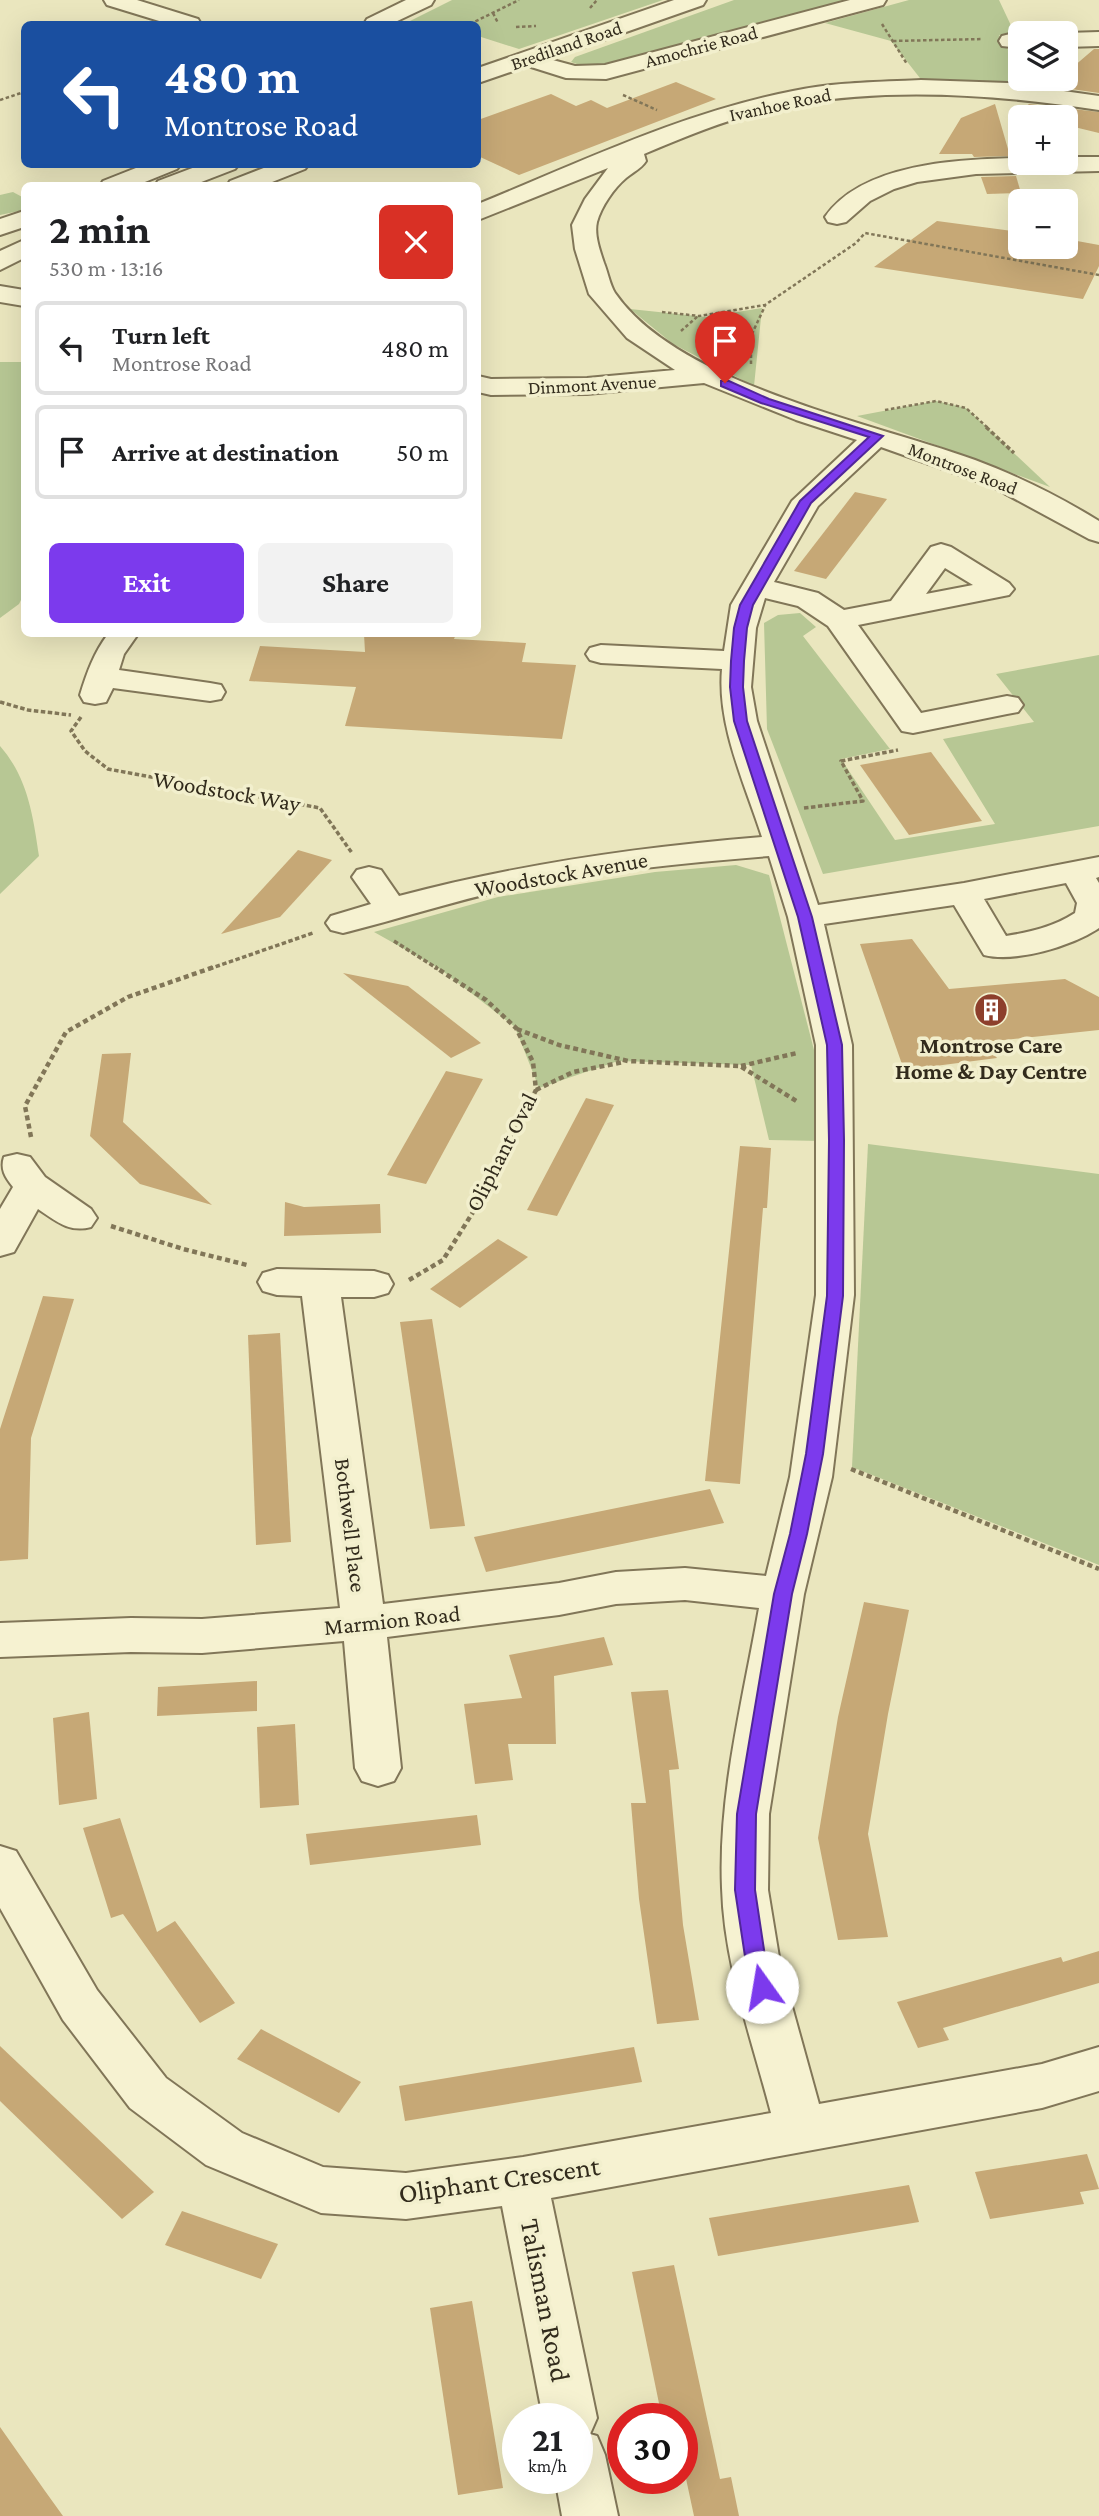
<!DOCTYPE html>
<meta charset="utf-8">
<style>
:root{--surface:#fff;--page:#f2f2f2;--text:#202124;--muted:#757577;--line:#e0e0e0;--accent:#7c3aed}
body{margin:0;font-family:"Crimson Pro",serif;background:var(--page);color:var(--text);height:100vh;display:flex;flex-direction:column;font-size:26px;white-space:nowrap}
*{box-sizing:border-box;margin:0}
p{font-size:23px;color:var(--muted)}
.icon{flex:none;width:38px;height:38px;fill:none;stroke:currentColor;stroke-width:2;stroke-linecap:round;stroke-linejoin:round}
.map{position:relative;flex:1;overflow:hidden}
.details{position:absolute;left:21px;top:182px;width:460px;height:455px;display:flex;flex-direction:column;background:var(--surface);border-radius:10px;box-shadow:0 7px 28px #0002}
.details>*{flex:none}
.top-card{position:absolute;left:21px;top:21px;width:460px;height:147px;border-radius:10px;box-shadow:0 7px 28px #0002;background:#1a4fa0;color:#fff;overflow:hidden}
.buttons{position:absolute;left:1008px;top:21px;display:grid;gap:14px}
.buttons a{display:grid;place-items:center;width:70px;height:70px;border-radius:10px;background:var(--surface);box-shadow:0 7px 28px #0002;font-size:35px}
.speed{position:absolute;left:502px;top:2403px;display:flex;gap:14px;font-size:35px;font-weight:700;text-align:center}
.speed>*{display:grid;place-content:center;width:91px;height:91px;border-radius:50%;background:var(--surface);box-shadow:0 7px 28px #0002;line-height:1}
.speed small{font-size:18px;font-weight:400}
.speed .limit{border:10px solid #d22;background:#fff;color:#111}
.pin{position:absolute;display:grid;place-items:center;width:60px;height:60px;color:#fff;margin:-72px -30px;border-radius:50% 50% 50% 0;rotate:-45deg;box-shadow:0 0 7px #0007}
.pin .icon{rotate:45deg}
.me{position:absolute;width:77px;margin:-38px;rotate:347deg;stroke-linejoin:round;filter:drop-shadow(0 0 5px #0008)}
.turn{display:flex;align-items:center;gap:24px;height:147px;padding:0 28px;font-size:32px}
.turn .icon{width:91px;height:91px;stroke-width:2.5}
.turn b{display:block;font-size:49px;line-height:60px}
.round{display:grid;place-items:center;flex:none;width:74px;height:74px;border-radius:10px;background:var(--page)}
.head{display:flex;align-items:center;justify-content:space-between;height:119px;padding:0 28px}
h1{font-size:42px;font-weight:700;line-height:52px}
.primary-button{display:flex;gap:14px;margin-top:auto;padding:14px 28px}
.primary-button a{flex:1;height:80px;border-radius:10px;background:var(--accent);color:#fff;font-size:28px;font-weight:700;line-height:80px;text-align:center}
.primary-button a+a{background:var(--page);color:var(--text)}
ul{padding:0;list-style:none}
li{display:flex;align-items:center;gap:21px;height:94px;margin:0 14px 10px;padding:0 14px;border:4px solid var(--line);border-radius:10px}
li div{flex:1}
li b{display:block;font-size:26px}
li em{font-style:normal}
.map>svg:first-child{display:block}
.green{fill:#b7c794}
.building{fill:#c6a876}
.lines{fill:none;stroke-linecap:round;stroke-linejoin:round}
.minor-casing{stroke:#817658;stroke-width:4}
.path-far2{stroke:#817658;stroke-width:2.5;stroke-dasharray:3.5 2.5;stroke-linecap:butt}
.path-far1{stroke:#817658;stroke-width:3.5;stroke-dasharray:4.5 2.5;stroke-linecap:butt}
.path{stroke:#817658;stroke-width:4.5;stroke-dasharray:5 3.5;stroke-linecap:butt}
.minor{fill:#f6f2d1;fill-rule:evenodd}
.route{fill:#7c3aed;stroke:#51269a;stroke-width:2}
.labels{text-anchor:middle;stroke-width:7;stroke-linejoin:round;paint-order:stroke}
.far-street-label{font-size:19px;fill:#322b1c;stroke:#f2efcd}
.street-label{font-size:23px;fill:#322b1c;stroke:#f2efcd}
.poi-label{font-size:23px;font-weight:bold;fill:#322b1c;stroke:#f2efcd}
.near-street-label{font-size:28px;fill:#322b1c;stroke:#f2efcd}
</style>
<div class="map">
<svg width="1099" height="2516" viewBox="0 0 1099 2516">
<rect width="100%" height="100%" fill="#eae6be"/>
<g class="green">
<path d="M452 0H663L519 49 478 36V24H416L410 21Z"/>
<path d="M734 0H850L604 67H586L571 62 575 57Z"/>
<path d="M909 0H999L1015 34 999 35 1010 53H1020V79H1041L1030 86 923 82 891 41 825 23Z"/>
<path d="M13 192 24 198V210L0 215V195Z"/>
<path d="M762 308 754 386 673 344 630 309 706 317Z"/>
<path d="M0 362H24V594L19 604 0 618Z"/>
<path d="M936 401 966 408 1050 487 857 416Z"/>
<path d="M800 613 816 627 803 636 890 749 841 759 895 840 995 824 943 739 1034 722 996 674 1099 655V826L823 874 767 729 764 623 778 615Z"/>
<path d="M0 746C28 778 33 816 39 856L0 894Z"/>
<path d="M736 865 769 875 814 1050 822 1141 769 1140 751 1065 618 1061 539 1088 515 1027 440 969 374 932 498 897 655 872Z"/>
<path d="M868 1144 1099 1174V1565L852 1467Z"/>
</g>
<g class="building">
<path d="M1094 49H1099V93L1050 86 1059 79H1066V73Z"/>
<path d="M676 82 716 99 519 175 478 156V120L551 94 576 106 591 100 607 108Z"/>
<path d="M995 104 1010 156 974 157 972 154H939L961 118Z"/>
<path d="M1029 104 1099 112V133L1066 125V117H1031L1017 114Z"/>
<path d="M1016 176 1021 193 987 194 981 177Z"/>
<path d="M937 221 1020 232V247H1066V239L1099 245V266L1083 299 874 267Z"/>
<path d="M855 492 887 499 826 579 794 571Z"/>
<path d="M364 634H456L454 639 526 643 522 662 576 665 562 739 345 726 356 687 249 681 260 646 365 652Z"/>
<path d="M931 752 982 821 909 835 860 765Z"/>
<path d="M298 850 332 860 280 917 221 934Z"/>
<path d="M912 939 949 989 1065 979 1099 997V1030L985 1042 997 1058 904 1070 860 944Z"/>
<path d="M343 973 408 986 481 1043 451 1058Z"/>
<path d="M131 1053 123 1122 212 1205 140 1184 90 1136 102 1054Z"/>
<path d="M446 1071 483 1079 426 1184 387 1175Z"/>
<path d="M586 1098 614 1105 557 1216 527 1210Z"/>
<path d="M740 1146 771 1148 767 1208H763L740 1484 705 1481Z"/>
<path d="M285 1202 304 1207 380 1204 381 1233 284 1236Z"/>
<path d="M498 1239 528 1257 460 1308 430 1289Z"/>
<path d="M43 1296 74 1299 31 1438 28 1559 0 1561V1429Z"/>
<path d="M432 1319 465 1526 430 1529 400 1322Z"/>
<path d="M280 1333 291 1542 256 1545 248 1335Z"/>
<path d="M710 1489 724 1523 486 1572 474 1537Z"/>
<path d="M864 1602 909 1610 888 1714 868 1834 888 1937 838 1940 818 1838 838 1717Z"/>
<path d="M604 1637 613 1665 554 1676 556 1744H508L513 1780 475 1784 464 1704 522 1698 509 1655Z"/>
<path d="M257 1681V1711L157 1716 158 1687Z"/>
<path d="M668 1690 679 1769 669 1770 683 1925 699 2020 657 2024 639 1899 631 1803H646L631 1692Z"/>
<path d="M89 1712 97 1799 59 1805 53 1718Z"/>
<path d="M295 1724 299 1805 260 1808 257 1727Z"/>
<path d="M477 1815 481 1845 310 1865 306 1834Z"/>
<path d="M120 1818 157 1932 175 1921 235 2003 200 2023 123 1914 111 1918 83 1828Z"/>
<path d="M1099 1951V1983L943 2028 949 2040 918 2048 897 2002 1061 1957 1063 1962Z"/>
<path d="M261 2029 361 2082 339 2113 237 2059Z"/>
<path d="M0 2046 56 2099 154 2192 122 2219 0 2101Z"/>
<path d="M634 2047 642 2082 405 2121 399 2086Z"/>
<path d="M1087 2154 1099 2189 1080 2192 1084 2204 990 2219 975 2172Z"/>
<path d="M909 2185 919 2222 718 2256 709 2218Z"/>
<path d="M182 2211 278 2244 261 2279 165 2245Z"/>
<path d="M674 2265 720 2479 731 2477 739 2516H694L682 2460V2418H662L632 2272Z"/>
<path d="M472 2301 503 2488 458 2495 430 2308Z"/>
<path d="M0 2427 45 2491 63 2516H0Z"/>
</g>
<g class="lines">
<g class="minor-casing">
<g id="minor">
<path d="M104 0H137L198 19 201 24H169L107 5Z"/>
<path d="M406 0H434L431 5 391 24H364L367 19Z"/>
<path d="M674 0H706L703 5 549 59 575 66 605 65 850 0H886L883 5 606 79 566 78 528 66 478 83V68Z"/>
<path d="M1099 32V46L1066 47V33Z"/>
<path d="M1010 34H1020V48L1002 46 999 41 1002 36Z"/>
<path d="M921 80 1008 83 1099 96V110C998 95 897 87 796 104 743 113 693 133 644 154L646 161C641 169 633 172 626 178 614 188 601 207 597 222 594 235 600 251 604 263 608 273 610 285 615 293 678 385 874 423 975 460 1018 476 1060 497 1099 521V542L1089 539 991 486 881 447 818 506 774 582 818 593 844 610 891 601 931 547 941 544 951 547 1009 583 1014 589 1009 595 858 625 921 713 1007 696 1018 698 1023 705 1018 712 1007 714 913 733 902 731 828 626 798 606 765 598 756 628 751 687 757 721 818 905 964 883 1099 857V877L1096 878 1099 883V928C1072 946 1016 963 984 955L954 905 824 924 852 1045 854 1295 832 1477 804 1594 769 1814 768 1890 780 1963 819 2104 1042 2064 1099 2047V2091L1042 2108 551 2198 597 2418 590 2434 597 2436 605 2455 618 2516H562L555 2478H578V2418H543L502 2206 406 2219 321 2213 206 2165 130 2108 63 2020 0 1908V1846L16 1851 97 1990 166 2078 242 2133 323 2167 406 2173 523 2157 771 2113C752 2040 724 1964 722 1888 718 1794 743 1700 759 1608L685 1600 616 1604 559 1615 387 1637 401 1768 394 1781 378 1786 362 1781 355 1768 344 1641 202 1653 131 1652 0 1657V1623L131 1618 202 1619 340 1608 302 1296 277 1295 263 1291 258 1282 263 1273 277 1269 374 1271 388 1275 393 1284 388 1293 374 1297H341L383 1604 559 1583 616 1572 685 1568 766 1576 790 1477 816 1295V1045L788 917 769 856C683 863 598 871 514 888 456 900 400 919 343 933L331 930 326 923 331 916 371 904 352 877 357 870 369 867 381 870 399 896C519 864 639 847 762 837 745 784 717 726 722 669L601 663 590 660 586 654 590 648 601 645 724 651 731 605 792 501 857 440 796 420 704 383 587 394 491 395 478 392V376L491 379 587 378 675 370 627 338 589 294 575 249 572 225 585 199 608 168 478 220V204C581 162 684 112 793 91 835 82 879 82 921 80ZM945 568 973 585 926 594ZM1066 883 1077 903 1075 913C1053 927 1031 932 1006 936L984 899Z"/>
<path d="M1066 157H1099V171L976 174 917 182 894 189 870 201 846 222 837 224 828 222 825 217C862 163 960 159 1020 158V163H1066Z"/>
<path d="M146 164H181L177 169 135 186H100L103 181Z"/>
<path d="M203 164H239L235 169 191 186H155L158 181Z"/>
<path d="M274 164H309L305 169 262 186H227L230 181Z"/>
<path d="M24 211V227L0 235V219Z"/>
<path d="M24 240V258L0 270V251Z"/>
<path d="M0 286 24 290V306L0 302Z"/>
<path d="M108 634H138L124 654 119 670 210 683 221 685 225 692 221 699 210 701 113 688 106 702 95 704 84 702 80 695C87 672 94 653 108 634Z"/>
<path d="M17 1154 30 1157 45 1177 91 1209 97 1218 91 1227C69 1233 56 1221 38 1209L14 1252 0 1256V1209L13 1187C5 1177 0 1169 4 1157Z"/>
</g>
</g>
<g class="path-far2">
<path d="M590 8 597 0"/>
<path d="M493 13 498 23"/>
<path d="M470 24 519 0"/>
<path d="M882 24 907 64"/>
<path d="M516 27 536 26"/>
<path d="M893 41 983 39"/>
<path d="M623 95 657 110"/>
<path d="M0 100 24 92"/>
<path d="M662 312 699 316 765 305 856 243 865 233 1099 275"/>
<path d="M681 331 698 316"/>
<path d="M751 364V336L765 306"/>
<path d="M885 410 936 401 966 408 988 428"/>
</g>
<g class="path-far1">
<path d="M986 427 1014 453"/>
<path d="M0 702 28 710 71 715"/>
<path d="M81 717 71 731 85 751 108 769 320 808 352 853"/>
<path d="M804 808 863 801 841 761 898 750"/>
<path d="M394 941 438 969"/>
<path d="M209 969 313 933"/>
</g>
<g class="path">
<path d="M517 1029 559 1045 628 1061 740 1066 798 1102"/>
<path d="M741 1066 797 1053"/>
<path d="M536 1090 573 1072 624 1062"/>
<path d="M31 1137 25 1106 66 1032 128 997 214 967"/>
<path d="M111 1226 183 1249 247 1265"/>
<path d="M409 1280 443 1260 480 1201 536 1090 533 1062 516 1028 486 1000 435 967"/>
<path d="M851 1469 1099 1569"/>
</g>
<use href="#minor" class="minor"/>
</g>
<path class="route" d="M721 381H729L769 399 883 436 811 503 753 605 747 628 744 661 743 687 747 721 812 917 842 1045 844 1140 843 1296 823 1454 807 1534 792 1594 756 1814 755 1890 766 1963 772 1987 769 1993 762 1995 755 1993 746 1963 735 1890 737 1814 774 1594 790 1534 806 1454 827 1296 829 1140 827 1045 798 917 734 721 730 687 731 661 734 628 740 605 800 501 869 437 761 403 721 386Z"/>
<defs>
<g id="building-disc" transform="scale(1.75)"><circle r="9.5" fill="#8d3f2c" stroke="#f2efcd"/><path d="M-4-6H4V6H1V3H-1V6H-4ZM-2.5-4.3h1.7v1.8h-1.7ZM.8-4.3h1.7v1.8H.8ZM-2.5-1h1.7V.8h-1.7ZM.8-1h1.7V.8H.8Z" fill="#fff"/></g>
</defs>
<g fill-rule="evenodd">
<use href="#building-disc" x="991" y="1010"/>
</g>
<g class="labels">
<g class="far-street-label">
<text transform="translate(566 45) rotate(-19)" y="7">Brediland Road</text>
<text transform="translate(701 46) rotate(-15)" y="7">Amochrie Road</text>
<text transform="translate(780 104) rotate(-12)" y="7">Ivanhoe Road</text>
<text transform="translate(592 384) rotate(-3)" y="7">Dinmont Avenue</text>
<text transform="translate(963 468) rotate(21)" y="7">Montrose Road</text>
</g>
<g class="street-label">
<text transform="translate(227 791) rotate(10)" y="8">Woodstock Way</text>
<text transform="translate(561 874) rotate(-10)" y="8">Woodstock Avenue</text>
<text transform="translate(501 1152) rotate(-63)" y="8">Oliphant Oval</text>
<text transform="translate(351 1525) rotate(83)" y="8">Bothwell Place</text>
<text transform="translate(392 1620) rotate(-6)" y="8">Marmion Road</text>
</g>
<g class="poi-label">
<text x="991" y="1053">Montrose Care<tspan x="991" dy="26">Home &amp; Day Centre</tspan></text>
</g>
<g class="near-street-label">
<text transform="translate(499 2179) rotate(-8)" y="10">Oliphant Crescent</text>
<text transform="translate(546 2300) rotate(79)" y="10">Talisman Road</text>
</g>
</g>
</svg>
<div class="buttons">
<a><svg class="icon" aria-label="layers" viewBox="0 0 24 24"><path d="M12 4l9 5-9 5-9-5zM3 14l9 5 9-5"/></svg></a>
<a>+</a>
<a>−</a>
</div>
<div class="speed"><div>21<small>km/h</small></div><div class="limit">30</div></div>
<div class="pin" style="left:725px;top:383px;background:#d93025"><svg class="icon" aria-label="arrive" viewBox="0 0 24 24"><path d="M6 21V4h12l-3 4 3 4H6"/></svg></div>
<svg class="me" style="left:762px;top:1987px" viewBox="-20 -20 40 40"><circle r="19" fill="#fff"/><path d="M0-13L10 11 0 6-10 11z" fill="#7c3aed"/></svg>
<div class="top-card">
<div class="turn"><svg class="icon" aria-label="left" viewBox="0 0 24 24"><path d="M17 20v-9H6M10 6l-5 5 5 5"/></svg><div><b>480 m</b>Montrose Road</div></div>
</div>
<section class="details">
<div class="head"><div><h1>2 min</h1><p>530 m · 13:16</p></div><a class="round" style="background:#d93025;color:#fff"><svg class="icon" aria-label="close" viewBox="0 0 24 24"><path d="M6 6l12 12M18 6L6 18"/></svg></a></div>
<ul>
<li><svg class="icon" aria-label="left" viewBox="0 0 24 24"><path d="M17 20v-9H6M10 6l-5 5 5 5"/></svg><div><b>Turn left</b><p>Montrose Road</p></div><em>480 m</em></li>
<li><svg class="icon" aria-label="arrive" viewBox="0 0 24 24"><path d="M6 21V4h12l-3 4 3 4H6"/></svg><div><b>Arrive at destination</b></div><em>50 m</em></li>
</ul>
<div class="primary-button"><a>Exit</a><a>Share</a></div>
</section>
</div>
